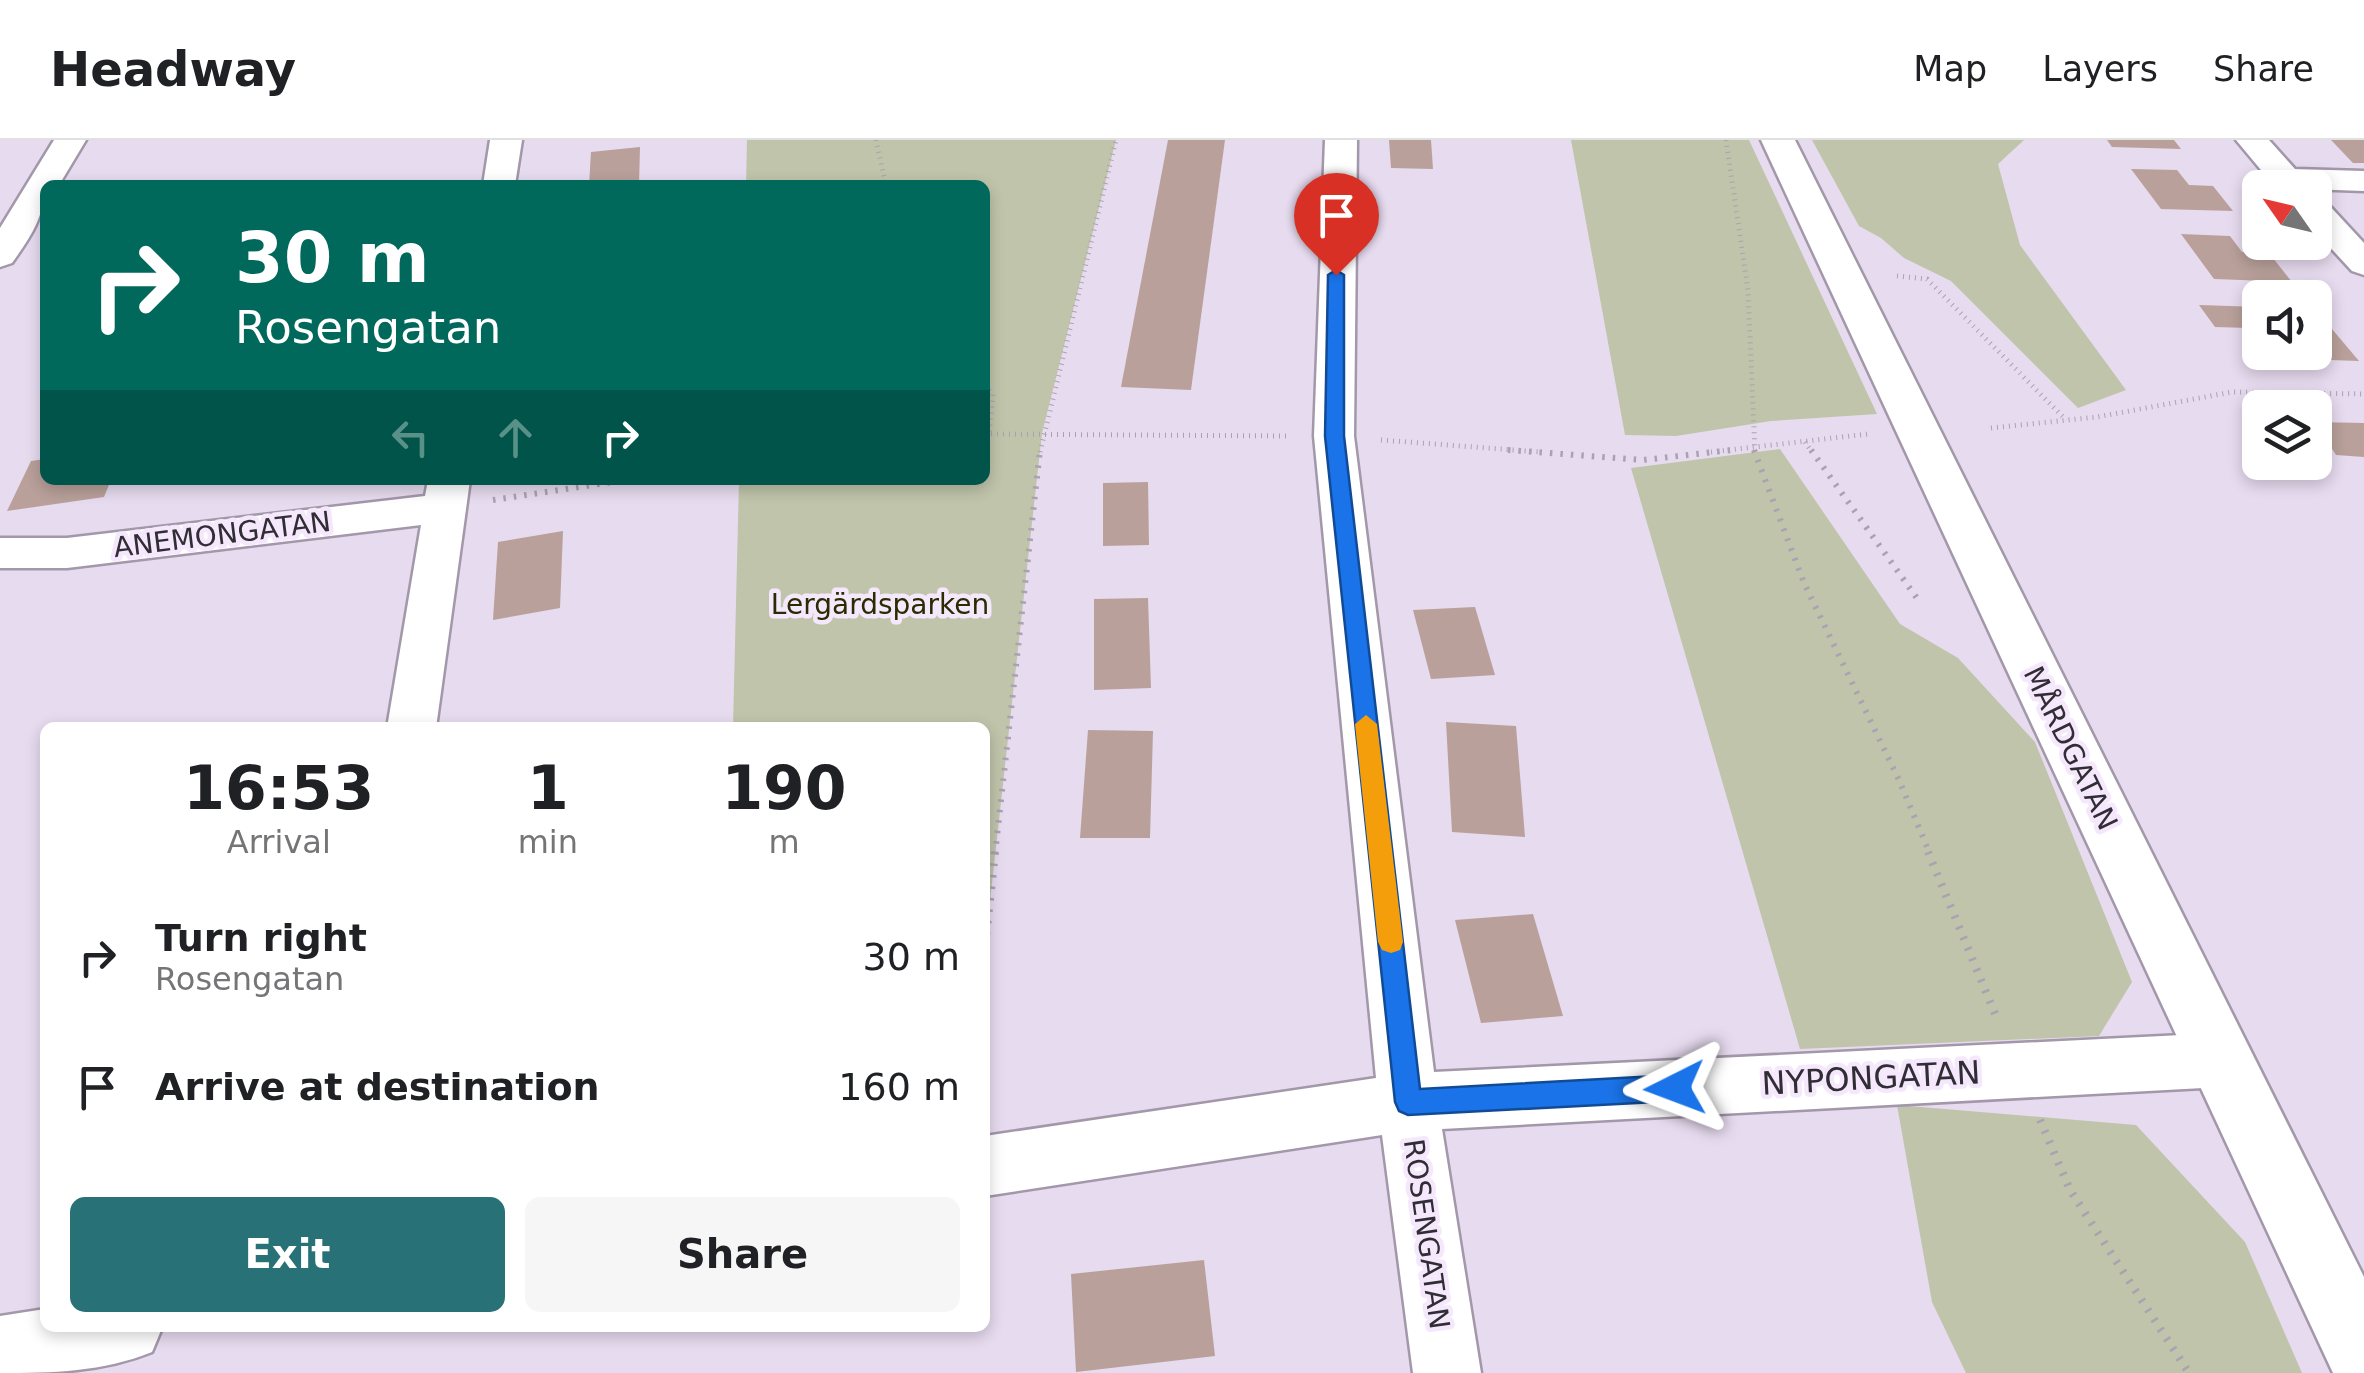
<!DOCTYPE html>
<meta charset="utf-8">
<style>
:root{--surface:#fff;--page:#f6f6f6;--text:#202124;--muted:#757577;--line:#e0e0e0;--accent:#287277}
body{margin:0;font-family:"DejaVu Sans",sans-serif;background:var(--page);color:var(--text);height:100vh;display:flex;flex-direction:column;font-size:38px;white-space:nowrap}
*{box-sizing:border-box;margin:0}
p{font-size:32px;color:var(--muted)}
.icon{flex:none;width:55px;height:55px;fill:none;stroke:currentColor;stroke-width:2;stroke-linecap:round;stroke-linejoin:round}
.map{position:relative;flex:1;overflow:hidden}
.panel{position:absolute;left:40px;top:582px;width:950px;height:610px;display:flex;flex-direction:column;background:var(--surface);border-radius:15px;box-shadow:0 5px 15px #0003}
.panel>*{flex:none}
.top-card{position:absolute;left:40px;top:40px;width:950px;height:305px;border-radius:15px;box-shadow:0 5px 15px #0003;background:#00695c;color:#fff;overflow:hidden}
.needle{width:65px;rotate:304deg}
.buttons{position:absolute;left:2242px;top:30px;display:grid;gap:20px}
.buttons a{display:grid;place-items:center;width:90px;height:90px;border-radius:15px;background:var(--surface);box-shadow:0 5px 15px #0003;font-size:50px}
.pin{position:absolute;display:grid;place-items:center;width:85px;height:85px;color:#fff;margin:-102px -42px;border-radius:50% 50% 50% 0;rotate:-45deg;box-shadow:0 0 10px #0007}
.pin .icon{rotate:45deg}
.me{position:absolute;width:110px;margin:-55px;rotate:267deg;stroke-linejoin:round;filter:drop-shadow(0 0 8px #0008)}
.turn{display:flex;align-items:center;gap:35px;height:210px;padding:0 30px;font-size:45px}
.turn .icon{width:130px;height:130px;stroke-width:2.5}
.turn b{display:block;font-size:70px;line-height:85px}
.lanes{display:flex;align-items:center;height:95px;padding:0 30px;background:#0003;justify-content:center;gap:50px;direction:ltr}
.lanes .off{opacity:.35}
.eta{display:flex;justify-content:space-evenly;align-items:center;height:170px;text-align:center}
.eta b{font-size:60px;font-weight:800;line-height:70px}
.action{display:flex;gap:20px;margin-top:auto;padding:20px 30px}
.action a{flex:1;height:115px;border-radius:15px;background:var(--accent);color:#fff;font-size:40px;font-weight:800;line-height:115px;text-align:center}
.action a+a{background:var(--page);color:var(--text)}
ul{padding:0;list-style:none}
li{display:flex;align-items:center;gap:30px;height:130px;padding:0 30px}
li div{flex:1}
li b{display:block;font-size:38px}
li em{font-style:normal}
header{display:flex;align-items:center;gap:60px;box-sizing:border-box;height:140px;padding:0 50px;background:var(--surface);border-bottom:2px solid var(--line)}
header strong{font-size:48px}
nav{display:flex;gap:55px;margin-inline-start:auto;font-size:35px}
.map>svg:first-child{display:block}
.green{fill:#c0c4aa}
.building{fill:#b9a09a}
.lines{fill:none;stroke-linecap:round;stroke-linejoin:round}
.street-casing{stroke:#a397aa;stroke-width:5}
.secondary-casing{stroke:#a397aa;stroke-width:5}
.path-far2{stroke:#aba2b1;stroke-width:5;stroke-dasharray:1 5;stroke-linecap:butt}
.path-far1{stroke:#aba2b1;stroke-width:6;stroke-dasharray:2.5 8;stroke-linecap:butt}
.path{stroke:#aba2b1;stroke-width:8;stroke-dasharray:2.5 9;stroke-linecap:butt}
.street{fill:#fff;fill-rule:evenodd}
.secondary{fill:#fff;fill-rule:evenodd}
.route{fill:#1a73e8;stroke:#114b97;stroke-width:2.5}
.slow{fill:#f59e0b}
.labels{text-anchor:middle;stroke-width:9;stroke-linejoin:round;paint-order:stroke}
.street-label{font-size:28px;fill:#312d34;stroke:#f5e8fd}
.park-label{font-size:28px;fill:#292c01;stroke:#f5e8fd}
.near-street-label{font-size:32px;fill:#312d34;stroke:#f5e8fd}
</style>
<header>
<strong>Headway</strong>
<nav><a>Map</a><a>Layers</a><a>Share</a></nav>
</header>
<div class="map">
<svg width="2364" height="1233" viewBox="0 0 2364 1233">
<rect width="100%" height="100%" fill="#e7dbef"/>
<g class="green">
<path d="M747 0H1116L1042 293 985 806V588L733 587 739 340H985V45H746Z"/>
<path d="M1571 0H1749L1877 274 1771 281 1676 296 1625 295Z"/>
<path d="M1812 0H2024L1998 24 2020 105 2126 250 2078 268 1951 141 1904 118 1881 98 1859 86Z"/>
<path d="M1780 309 1900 484 1958 518 2035 602 2132 842 2099 896 1800 909 1631 328Z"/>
<path d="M1897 965 2136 985 2245 1102 2302 1233H1966L1932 1162Z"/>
</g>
<g class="building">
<path d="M1168 0H1225L1191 250 1121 247Z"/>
<path d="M1389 0H1431L1433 29 1391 28Z"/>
<path d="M2107 0H2174L2181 9 2112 7Z"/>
<path d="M2331 0H2364V23H2353Z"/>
<path d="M640 7 639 45H589L591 12Z"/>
<path d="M2131 29 2177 30 2189 45 2213 46 2233 71 2161 69Z"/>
<path d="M2181 94 2230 96 2242 112 2269 113 2292 142 2214 139Z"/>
<path d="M2199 165 2260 167V202L2249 188 2215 187Z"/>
<path d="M2315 188 2332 189 2359 221 2272 218 2268 212H2315Z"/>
<path d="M2315 282 2364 283V317L2336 315Z"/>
<path d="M45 319V340H111L104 357 7 371 31 321Z"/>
<path d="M1148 342 1149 405 1103 406V343Z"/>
<path d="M563 391 560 468 493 480 498 402Z"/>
<path d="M1148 458 1151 548 1094 550V459Z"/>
<path d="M1475 467 1495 535 1431 539 1413 470Z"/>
<path d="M1446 582 1516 586 1525 697 1452 692Z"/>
<path d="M1088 590 1153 591 1150 698H1080Z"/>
<path d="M1533 774 1563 876 1481 883 1455 780Z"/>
<path d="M1204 1120 1215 1216 1076 1232 1071 1134Z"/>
</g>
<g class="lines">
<g class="street-casing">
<g id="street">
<path d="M54 0H86L59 45H45C45 76 30 98 12 123L0 127V88Z"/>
<path d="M490 0H522L515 45H483Z"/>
<path d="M1325 0H1357L1354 296 1434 932 2222 893 2243 901 2252 920 2243 939 2222 947 1442 989 1481 1233H1413L1382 995 985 1056V996L1376 938 1314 296Z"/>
<path d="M2236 0H2269L2295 29 2364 31V51L2276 48Z"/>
<path d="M2315 60 2327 63 2364 103V135L2352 131 2315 91Z"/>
<path d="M428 340H470L436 588H387L421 385 67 428H0V398H67L425 356Z"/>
<path d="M45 1169V1188H162L152 1212C103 1232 52 1233 0 1233V1176Z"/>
</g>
</g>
<g class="secondary-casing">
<path id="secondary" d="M1761 0H1795L2364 1137V1233H2333Z"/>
</g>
<g class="path-far2">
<path d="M876 0 886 45"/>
<path d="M1726 0 1748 150 1755 312"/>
<path d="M1897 136 1927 139 2066 280"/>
<path d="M985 246 993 254 989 294"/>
<path d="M1991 288 2097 277 2232 252 2364 254"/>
<path d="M985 294 1289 296"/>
<path d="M1381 300 1540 312"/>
<path d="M1805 302 1812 312"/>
<path d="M1040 312 1116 0"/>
<path d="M1711 312 1868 294"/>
</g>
<g class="path-far1">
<path d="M1508 310 1643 320 1732 310"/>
<path d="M1754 310 1804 443 1899 640 1930 714"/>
<path d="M1811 310 1919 461"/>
<path d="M493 360 626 340"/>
<path d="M995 714 1040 310"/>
</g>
<g class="path">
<path d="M1928 712 1998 881"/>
<path d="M985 806 995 712"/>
<path d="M2040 980 2070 1050 2189 1233"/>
</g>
<use href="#street" class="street"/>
<use href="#secondary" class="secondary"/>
</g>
<path class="route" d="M1336 130 1344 135V296L1420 949 1675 935 1685 939 1689 948 1685 957 1675 961 1408 975 1399 971 1395 962 1325 296 1328 135Z"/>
<path class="slow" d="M1366 575 1377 584 1403 802 1400 810 1391 813 1382 810 1378 802 1355 584Z"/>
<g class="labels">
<g class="street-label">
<text transform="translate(222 394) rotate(-7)" y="10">ANEMONGATAN</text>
<text transform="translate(2071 608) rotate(64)" y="10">MÅRDGATAN</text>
<text transform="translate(1427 1094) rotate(82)" y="10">ROSENGATAN</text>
</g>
<g class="park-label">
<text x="880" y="474">Lergärdsparken</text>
</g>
<g class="near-street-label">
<text transform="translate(1871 938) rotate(-3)" y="11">NYPONGATAN</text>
</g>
</g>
</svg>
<div class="buttons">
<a><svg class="needle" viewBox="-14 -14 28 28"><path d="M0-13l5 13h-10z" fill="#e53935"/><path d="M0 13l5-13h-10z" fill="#757577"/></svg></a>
<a><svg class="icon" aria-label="sound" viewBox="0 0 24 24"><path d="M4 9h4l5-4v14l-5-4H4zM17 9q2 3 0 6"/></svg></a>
<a><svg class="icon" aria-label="layers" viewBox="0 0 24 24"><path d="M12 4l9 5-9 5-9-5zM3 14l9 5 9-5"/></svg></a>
</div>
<div class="pin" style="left:1336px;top:135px;background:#d93025"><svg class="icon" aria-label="arrive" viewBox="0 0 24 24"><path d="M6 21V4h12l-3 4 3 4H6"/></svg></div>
<svg class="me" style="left:1675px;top:948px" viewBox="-20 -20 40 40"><path d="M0-17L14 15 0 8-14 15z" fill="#1a73e8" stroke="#fff" stroke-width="4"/></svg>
<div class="top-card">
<div class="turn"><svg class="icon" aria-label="right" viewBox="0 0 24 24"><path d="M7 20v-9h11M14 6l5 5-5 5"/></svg><div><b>30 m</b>Rosengatan</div></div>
<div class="lanes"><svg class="icon off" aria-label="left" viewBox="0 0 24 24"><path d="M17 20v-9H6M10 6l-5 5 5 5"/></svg><svg class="icon off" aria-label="ahead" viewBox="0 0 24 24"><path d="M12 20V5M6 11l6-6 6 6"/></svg><svg class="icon" aria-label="right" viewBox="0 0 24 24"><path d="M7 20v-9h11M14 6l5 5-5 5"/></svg></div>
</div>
<section class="panel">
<div class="eta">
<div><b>16:53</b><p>Arrival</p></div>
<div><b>1</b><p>min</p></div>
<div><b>190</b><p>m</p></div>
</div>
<ul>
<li><svg class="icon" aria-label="right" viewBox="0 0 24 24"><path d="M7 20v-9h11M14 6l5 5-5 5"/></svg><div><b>Turn right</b><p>Rosengatan</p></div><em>30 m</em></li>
<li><svg class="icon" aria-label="arrive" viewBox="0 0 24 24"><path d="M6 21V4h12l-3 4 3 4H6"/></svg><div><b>Arrive at destination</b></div><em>160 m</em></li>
</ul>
<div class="action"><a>Exit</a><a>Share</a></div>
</section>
</div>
